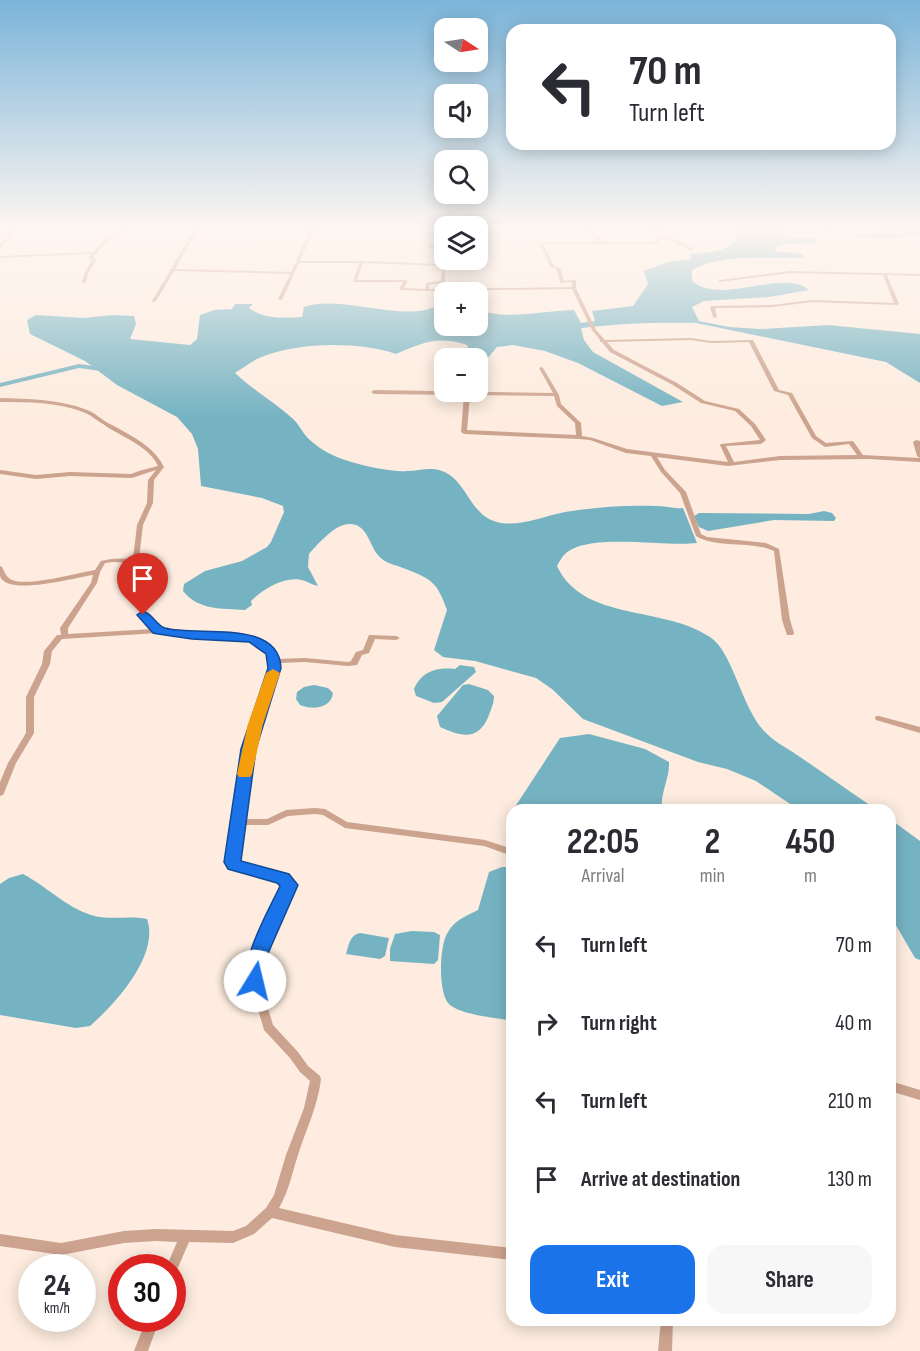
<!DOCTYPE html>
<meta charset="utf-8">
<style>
:root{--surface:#fff;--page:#f7f7f7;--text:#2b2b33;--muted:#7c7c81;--accent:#1a73e8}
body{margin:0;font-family:"Sofia Sans Condensed",sans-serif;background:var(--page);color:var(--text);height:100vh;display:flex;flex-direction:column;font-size:22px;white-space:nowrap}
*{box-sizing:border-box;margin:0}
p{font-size:20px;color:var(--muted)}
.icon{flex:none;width:33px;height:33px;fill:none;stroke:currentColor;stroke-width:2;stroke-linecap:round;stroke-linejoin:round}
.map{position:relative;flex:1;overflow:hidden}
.drawer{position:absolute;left:506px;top:804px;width:390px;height:522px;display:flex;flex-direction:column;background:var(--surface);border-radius:18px;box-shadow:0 3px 15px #0003}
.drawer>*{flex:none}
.hud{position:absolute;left:506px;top:24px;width:390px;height:126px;border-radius:18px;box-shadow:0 3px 15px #0003;background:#fff;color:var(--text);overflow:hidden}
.needle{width:39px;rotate:102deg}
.buttons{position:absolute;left:434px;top:18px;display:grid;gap:12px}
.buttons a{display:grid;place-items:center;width:54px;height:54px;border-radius:12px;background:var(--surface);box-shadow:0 3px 15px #0003;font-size:30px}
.speed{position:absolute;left:18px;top:1254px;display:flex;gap:12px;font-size:30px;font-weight:700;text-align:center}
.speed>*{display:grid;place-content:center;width:78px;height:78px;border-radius:50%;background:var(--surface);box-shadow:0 3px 15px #0003;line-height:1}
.speed small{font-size:15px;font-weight:400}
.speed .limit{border:9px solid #d22;background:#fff;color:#111}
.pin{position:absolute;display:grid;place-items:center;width:51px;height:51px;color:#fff;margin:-62px -26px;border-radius:50% 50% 50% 0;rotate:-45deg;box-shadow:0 0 6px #0007}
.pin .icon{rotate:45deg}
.me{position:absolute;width:66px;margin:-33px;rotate:9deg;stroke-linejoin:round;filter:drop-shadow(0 0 4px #0008)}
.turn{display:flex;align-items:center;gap:21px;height:126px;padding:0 24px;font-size:27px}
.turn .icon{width:78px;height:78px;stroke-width:2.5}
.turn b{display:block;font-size:42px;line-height:51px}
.eta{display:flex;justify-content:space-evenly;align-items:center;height:102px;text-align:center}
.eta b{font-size:36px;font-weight:700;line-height:42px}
.button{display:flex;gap:12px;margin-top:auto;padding:12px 24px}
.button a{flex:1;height:69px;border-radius:18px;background:var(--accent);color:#fff;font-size:24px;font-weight:700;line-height:69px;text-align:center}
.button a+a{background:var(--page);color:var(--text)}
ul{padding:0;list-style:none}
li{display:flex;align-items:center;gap:18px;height:78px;padding:0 24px}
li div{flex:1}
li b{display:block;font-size:22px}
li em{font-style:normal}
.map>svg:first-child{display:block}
.water{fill:#76b3c2}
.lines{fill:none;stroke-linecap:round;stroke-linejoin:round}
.canal{fill:#76b3c2;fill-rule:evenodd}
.minor{fill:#cca38e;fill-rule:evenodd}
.route{fill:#1a73e8;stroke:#114b97;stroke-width:1.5}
.slow{fill:#f59e0b}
</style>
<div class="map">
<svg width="920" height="1351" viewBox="0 0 920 1351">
<rect width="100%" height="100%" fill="#fdecdf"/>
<g class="water">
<path d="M740 228H776L788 239 813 238 818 243 782 244 774 248 776 251 802 254 804 257C769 260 723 252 692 270V281C721 306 782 268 809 290L769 297 704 301 692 307 699 321 729 327 760 329 828 325 920 334V383L886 362 696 323C658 322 619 323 581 328L584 340 593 352 683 402 662 406 578 363 545 351 513 345 497 347 486 360 477 361V358H471L467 345C439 335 421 343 396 354 358 341 297 342 259 358 251 362 243 368 235 373 253 390 274 402 292 418 298 423 301 430 306 436 322 454 348 462 371 467 383 469 395 472 407 471 419 471 427 467 439 470 466 477 468 512 494 521 515 529 544 516 565 512 596 507 626 505 656 506 666 506 674 509 683 508L697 543C664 547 588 532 565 554 562 557 559 562 557 566 583 622 662 605 710 637 733 652 741 706 764 731 773 741 787 748 797 755 824 773 850 792 877 810H799L756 781 727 769 698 762 583 719 552 689 536 678 475 661 443 657 434 650 447 610C437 582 432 579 403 568 396 565 388 564 382 559 368 548 370 524 349 524 335 524 318 544 309 554L308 567 318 586C313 585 310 583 305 581 287 574 263 589 251 601L252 605 245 610C222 608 199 611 183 591L184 584 205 571 242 561 267 547 271 542 284 512 283 506 262 498 201 486 198 449 192 434 177 417 117 385 85 361 30 334 27 320 36 315 84 318 112 315 134 316 136 324 130 339 190 345 197 339 200 315 214 310 232 309 235 304H253L249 308C264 319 283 318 302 317L304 307C344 293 413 328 444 301V326H477V310C509 320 542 311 574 310L581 323 595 321 592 311 633 306 648 284 644 271 668 262 692 259 690 254C709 253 737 252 740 228Z"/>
<path d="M903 228H918L920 235C899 238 874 242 854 235Z"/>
<path d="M824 511 832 513 836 518 834 521 774 520 708 531 699 527 694 516 699 513 809 514Z"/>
<path d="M460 665 474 667 476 672 442 702 434 703 416 696 414 689C422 671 437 667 455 669Z"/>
<path d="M469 684 488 690 494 696C494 704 491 709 489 715 479 741 462 737 440 727L437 716 463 685Z"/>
<path d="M314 685 328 688 333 693C331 709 312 710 300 705L296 699 297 692 304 687Z"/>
<path d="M589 734 645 749 669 762C670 778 660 793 662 810H513L560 738Z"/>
<path d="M890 819 920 841V960L915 958 890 915Z"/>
<path d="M502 867H512V1020H507C492 1017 461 1015 449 1004 438 994 439 944 448 932 455 920 466 916 478 910L489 872Z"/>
<path d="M23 874C46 886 66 907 91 915 110 921 128 915 147 919 160 955 115 1004 90 1026L76 1028 0 1015V884L9 878Z"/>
<path d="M412 931 434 932 440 935 438 960 434 964 390 961V949L395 934Z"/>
<path d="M360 933 389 938 385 956 380 959 346 954C349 944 350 935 360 933Z"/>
</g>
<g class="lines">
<path class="canal" d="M79 364 109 368 112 370 109 372 79 368 0 387V383Z"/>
<g class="minor">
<path d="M15 228H19L0 248V245Z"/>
<path d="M122 228H126L122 233 113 236 97 252V254L94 255 93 258 96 260 88 274 86 282 84 283 82 282 84 274 92 260 89 258 90 254 0 258V256L93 252 111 234 120 231Z"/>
<path d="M195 228H199L175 269 291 272 311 228H315L300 261H362L442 264 443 259 446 260 445 282 429 285V289L572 287V282L561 283 556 269 550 267 539 242H599L585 228H589L603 242H655V238H665L646 228H651L682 242 693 249 690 250 668 239 658 240 659 243 657 244H543L554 266 560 268 564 281 574 280 576 281V288L596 330 605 340 691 338 711 341 753 340 779 390 792 393 816 436 826 443 853 441 863 455 920 458V462L869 459 780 460 728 466 657 457 665 470 686 492 701 534 707 537 766 543 779 549 790 620 794 633 793 635H787L782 620 774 551C750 540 717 549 696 536L680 493 661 472 651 456 626 453 590 440 579 439 464 434 461 432 464 395 374 394 371 392 374 390 553 393 539 368 541 367 543 368 559 395 561 404 581 423 582 436 593 438 627 449 728 462 720 445 721 444 760 440 751 426 735 411 701 403 673 385 610 352 602 342H600V340L592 330 572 289 427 291 401 290 399 289 403 282H353L359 263H299L282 300 278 299 290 274 174 271 156 301 152 302V301L170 271 169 270 171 269ZM363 263 442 266 441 281 426 283 425 289 404 288 408 281 406 280H357ZM691 340 711 343 749 342 774 391 788 395 812 438 825 447 849 444 857 455 780 456 734 462 726 446 761 444 766 440 755 424 739 409 705 401 677 383 614 350 607 342ZM470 395 554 396 557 406 575 423 576 435 467 430Z"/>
<path d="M825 228H829L828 233H826Z"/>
<path d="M444 238V241L434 247 444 252V255L429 247Z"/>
<path d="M790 271 920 274V276L887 275 899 304 897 305 812 302 772 307 715 308 717 317 715 318 713 317 710 307 712 306 772 305 812 300 894 303 883 275 790 273 720 282 718 281 720 280Z"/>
<path d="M0 398C29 399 60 399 87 410 95 413 100 418 106 422 112 425 118 428 123 431 139 440 156 450 164 467L154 480 153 503 143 525 136 583 142 607 160 629C173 631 185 634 197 634 223 634 265 628 277 659L305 658 348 662 351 661 356 652 363 650 369 635 396 636 400 638 396 640 375 639 369 653 362 655 357 665 348 666 305 662 278 663 279 668 253 749 243 819H267L286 810 315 808 325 809 347 822 485 840 512 849V856L484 846 345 828 323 815 315 814 288 816 268 825H242L237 862 276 873 291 879 293 881 294 885 289 900 262 958 260 981 273 1025 298 1052 308 1066 320 1076 321 1079C318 1106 306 1129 298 1155 292 1173 289 1191 279 1208L395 1235 512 1248V1260L395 1247 272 1218 254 1234 233 1243 189 1242 176 1272 172 1274V1268H166L177 1242 156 1241 124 1243 61 1255 0 1246V1234L61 1243 124 1231 156 1229 233 1231 246 1226 266 1208 274 1195 286 1155 304 1108 310 1081 300 1072 290 1058 264 1030 250 981 252 958 279 900 284 885V883L271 878 231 867 227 862 233 823V822L234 820 245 749 271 668 269 656 263 649 254 643 244 640 219 638H196L158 633 62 639 52 651 50 664 34 697V733L16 763 4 793 3 795 0 796V782L8 763 26 733V697L42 664 44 651 57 635H61L60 628 91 583 93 575C77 577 7 597 0 576 0 573 0 569 0 566L2 567C4 571 6 576 10 579 24 588 77 573 95 570L101 561C112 558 121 558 133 559L137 525 147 503 148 480 156 470 132 478 70 476 36 479 0 474V470L36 475 70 472 131 474 139 471 158 466C152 452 136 443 123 436 117 432 109 429 103 424 96 420 91 415 83 412 58 402 27 402 0 402ZM113 562 132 563 130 583 136 607 153 629 68 634V628L97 583 100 572 105 563Z"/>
<path d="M916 440 920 441V458L917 456 913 442Z"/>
<path d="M876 716H879L920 727V733L876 720 875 718Z"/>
<path d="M890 1081 920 1090V1100L890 1091Z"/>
<path d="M147 1318H160L148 1351H134Z"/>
<path d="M661 1320H673L672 1351H658Z"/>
</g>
</g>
<linearGradient id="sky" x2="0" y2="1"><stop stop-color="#7ab4d9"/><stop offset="0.55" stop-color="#fef6f1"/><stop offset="1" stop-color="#fef6f1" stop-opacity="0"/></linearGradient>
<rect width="920" height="417" fill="url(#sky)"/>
<path class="route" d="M143 611C153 614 156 625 165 628 197 637 279 618 281 668L256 749 241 861 289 874 298 885 266 958 264 981 262 986 255 988 249 986C237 964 270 908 280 886L277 883 228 869 224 862 241 749 268 668 266 654 249 642 192 639 158 634 153 633 137 615Z"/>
<path class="slow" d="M273 669 280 673 263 724 252 774 250 777H239L237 774 248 724 266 673Z"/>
</svg>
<div class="buttons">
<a><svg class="needle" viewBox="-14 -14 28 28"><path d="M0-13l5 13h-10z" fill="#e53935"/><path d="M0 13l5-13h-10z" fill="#7c7c81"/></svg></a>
<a><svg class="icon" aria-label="sound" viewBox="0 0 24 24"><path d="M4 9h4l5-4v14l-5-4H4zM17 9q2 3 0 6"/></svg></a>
<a><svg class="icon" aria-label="search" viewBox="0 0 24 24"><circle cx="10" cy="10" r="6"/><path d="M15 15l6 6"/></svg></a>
<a><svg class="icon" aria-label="layers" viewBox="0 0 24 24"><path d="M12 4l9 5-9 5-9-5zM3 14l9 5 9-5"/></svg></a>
<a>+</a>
<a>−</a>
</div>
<div class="speed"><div>24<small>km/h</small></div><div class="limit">30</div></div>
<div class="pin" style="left:143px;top:615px;background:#d93025"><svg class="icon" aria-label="arrive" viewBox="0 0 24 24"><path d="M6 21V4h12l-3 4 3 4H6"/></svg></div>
<svg class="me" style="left:255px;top:981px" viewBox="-20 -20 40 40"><circle r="19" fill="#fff"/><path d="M0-13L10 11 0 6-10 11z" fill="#1a73e8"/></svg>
<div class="hud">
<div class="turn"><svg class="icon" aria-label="left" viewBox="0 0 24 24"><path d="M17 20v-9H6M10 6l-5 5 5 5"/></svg><div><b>70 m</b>Turn left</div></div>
</div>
<section class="drawer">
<div class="eta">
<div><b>22:05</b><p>Arrival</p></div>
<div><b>2</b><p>min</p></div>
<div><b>450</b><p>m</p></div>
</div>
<ul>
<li><svg class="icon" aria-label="left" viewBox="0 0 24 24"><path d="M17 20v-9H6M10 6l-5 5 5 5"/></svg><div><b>Turn left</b></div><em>70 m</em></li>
<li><svg class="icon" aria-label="right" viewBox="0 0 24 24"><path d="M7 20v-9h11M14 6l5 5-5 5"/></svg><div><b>Turn right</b></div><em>40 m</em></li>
<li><svg class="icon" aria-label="left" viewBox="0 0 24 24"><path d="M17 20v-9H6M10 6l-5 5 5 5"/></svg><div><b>Turn left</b></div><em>210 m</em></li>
<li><svg class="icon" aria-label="arrive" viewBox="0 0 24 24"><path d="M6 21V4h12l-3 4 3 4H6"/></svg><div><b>Arrive at destination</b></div><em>130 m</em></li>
</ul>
<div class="button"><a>Exit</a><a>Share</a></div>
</section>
</div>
